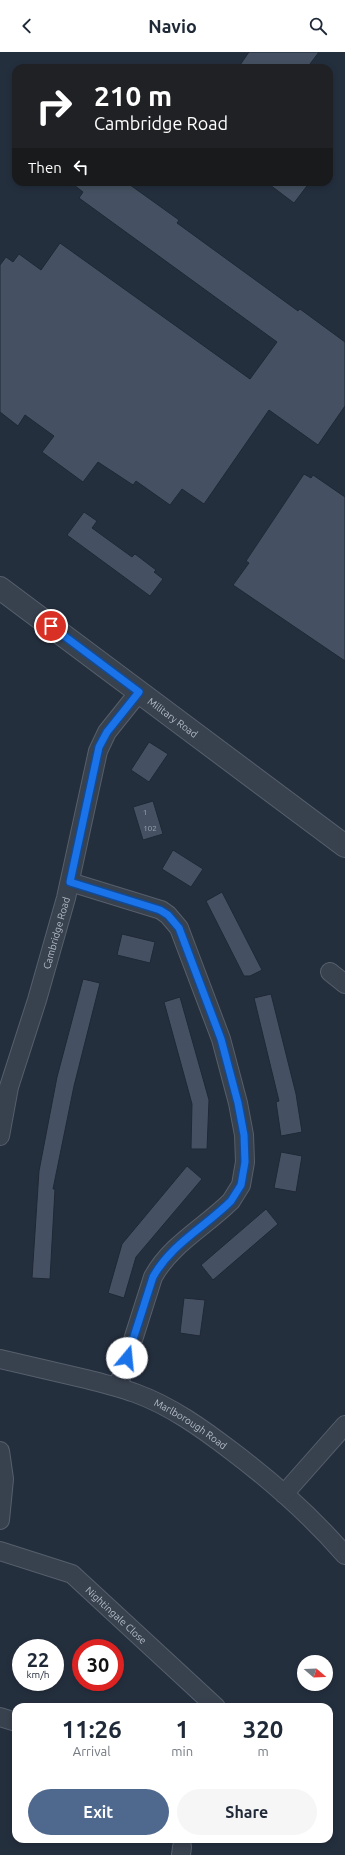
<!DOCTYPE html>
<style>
:root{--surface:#fff;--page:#f6f6f7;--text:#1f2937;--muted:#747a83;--accent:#4f688e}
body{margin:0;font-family:Ubuntu,sans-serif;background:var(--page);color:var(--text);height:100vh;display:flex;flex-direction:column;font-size:15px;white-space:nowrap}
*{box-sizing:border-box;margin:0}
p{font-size:13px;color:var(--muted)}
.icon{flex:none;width:22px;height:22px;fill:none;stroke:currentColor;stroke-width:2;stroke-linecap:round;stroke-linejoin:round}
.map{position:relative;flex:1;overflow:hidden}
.side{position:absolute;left:12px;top:1651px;width:321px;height:140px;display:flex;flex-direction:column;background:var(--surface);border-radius:12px;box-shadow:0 2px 6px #0003}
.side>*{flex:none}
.hud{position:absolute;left:12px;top:12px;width:321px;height:122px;border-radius:12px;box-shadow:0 2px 6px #0003;background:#202124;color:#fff;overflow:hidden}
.needle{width:26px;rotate:109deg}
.buttons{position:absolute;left:297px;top:1603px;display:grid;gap:8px}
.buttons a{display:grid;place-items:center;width:36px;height:36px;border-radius:50%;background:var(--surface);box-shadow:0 2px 6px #0003;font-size:20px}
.speed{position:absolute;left:12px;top:1587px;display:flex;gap:8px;font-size:20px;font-weight:700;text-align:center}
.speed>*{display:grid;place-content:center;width:52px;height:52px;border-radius:50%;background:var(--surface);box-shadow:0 2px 6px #0003;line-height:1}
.speed small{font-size:10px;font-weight:400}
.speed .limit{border:6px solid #d22;background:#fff;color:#111}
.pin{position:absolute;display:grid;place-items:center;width:34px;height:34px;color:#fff;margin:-17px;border:2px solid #fff;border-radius:50%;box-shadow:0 1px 4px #0007}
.me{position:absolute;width:44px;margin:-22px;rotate:17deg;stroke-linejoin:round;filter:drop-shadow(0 0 3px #0008)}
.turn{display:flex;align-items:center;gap:14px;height:84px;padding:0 16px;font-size:18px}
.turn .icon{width:52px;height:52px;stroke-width:2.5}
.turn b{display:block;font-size:28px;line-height:34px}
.then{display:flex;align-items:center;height:38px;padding:0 16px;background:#0003;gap:8px;font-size:15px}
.eta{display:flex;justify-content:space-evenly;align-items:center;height:68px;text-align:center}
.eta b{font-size:24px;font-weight:600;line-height:28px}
.action{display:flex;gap:8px;margin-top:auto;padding:8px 16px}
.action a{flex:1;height:46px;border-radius:24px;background:var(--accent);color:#fff;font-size:16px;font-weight:600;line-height:46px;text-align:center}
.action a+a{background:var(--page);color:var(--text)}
header{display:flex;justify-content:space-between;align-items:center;height:52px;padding:0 16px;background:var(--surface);font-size:18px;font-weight:600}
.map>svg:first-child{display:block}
.building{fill:#455162;stroke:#1f2835}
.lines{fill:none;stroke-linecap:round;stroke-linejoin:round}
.minor-casing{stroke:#565f6c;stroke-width:20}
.tertiary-casing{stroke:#565f6c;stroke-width:24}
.minor{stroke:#38414e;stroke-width:18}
.tertiary{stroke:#38414e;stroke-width:22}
.route-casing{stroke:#114b97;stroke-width:10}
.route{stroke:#1a73e8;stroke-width:7}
.labels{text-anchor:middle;stroke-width:3;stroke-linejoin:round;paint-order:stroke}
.number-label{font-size:8px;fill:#98a1af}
.street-label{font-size:10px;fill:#b4bcc9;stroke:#1d2633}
</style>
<header><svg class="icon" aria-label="back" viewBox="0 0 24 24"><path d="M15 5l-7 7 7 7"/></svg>Navio<svg class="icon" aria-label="search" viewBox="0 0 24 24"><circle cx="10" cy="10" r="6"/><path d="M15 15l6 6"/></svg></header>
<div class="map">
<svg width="345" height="1803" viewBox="0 0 345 1803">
<rect width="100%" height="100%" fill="#242f3e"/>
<g class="building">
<path d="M249 0H319L307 16H238Z"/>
<path d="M70 130H126L179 168 177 171 298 259 300 257 345 290V354L318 393 269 358 204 452 182 437 170 453 136 429 133 433 98 410 83 430 42 400 54 384 25 363 18 374 0 360V213L6 205 13 210 19 202 41 218 60 191 250 327 277 290 79 146 83 140Z"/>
<path d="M266 130H310L294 151Z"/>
<path d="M304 422 311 426 313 423 345 445V609L233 533 249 511 246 509Z"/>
<path d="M84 460 97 469 92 476 132 505 135 502 156 518 154 520 163 527 150 544 67 483Z"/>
<path d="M149 690 168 702 149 730 131 718Z"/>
<path d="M153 749 163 782 143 788 133 755Z"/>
<path d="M173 798 203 817 191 835 162 817Z"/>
<path d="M222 840 262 918 250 924H244L206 849Z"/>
<path d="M122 882 155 890 150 911 117 903Z"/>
<path d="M83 927 100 931 74 1034 53 1137H55L50 1227 32 1226 39 1119 57 1025Z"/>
<path d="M271 942 296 1042 302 1080 281 1084 276 1050 279 1049 254 946Z"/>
<path d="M180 945 209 1048 207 1097H191L192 1052 164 950Z"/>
<path d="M281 1100 302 1104 296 1140 274 1136Z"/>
<path d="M187 1114 202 1127 136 1205 124 1246 108 1241 122 1192Z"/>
<path d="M266 1157 278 1172 213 1228 201 1213Z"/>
<path d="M184 1246 205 1248 200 1284 180 1281Z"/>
</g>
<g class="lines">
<g class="minor-casing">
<g id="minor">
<path d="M70 830 161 858 168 863 179 876 221 987 238 1051 244 1083 245 1110 241 1133 231 1149C205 1175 171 1192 153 1225L118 1335"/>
<path d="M330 920 345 932"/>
<path id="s1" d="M0 1084 9 1035 37 948 66 846 98 699 107 680 139 640"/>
<path id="s2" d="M0 1307C29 1314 57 1320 86 1327 102 1331 119 1335 135 1341 171 1354 203 1377 233 1400 274 1431 312 1465 345 1503"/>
<path d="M0 1399 4 1427 0 1468"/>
<path d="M284 1442 345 1373"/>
<path id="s3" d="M0 1499 72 1522 216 1655"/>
<path d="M0 1665 16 1670"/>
<path d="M181 1803 182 1795"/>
</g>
</g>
<g class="tertiary-casing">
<g id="tertiary">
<path id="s4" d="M0 536 345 794"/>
</g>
</g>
<use href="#minor" class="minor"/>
<use href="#tertiary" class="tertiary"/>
</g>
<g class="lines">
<g class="route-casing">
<path id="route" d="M51 574 139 640 107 680 99 695 70 830 160 858 168 863 179 876 221 987 238 1051 244 1083 245 1110 241 1133 231 1149C205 1175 171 1192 153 1225L127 1306"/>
</g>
<use href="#route" class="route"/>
</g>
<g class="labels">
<g class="number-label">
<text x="145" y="763">1</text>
<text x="150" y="779">102</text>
</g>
<g class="street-label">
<text dy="4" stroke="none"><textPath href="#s4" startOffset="216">Military Road</textPath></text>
<text dy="4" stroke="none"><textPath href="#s1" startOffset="211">Cambridge Road</textPath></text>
<text dy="4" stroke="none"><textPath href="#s2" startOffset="203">Marlborough Road</textPath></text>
<text dy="4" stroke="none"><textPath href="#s3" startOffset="136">Nightingale Close</textPath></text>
</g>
</g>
</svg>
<div class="buttons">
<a><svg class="needle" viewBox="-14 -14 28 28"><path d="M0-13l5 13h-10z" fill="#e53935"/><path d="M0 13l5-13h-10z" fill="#747a83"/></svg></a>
</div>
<div class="speed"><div>22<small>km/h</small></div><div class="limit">30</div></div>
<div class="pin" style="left:51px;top:574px;background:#d93025"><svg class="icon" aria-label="arrive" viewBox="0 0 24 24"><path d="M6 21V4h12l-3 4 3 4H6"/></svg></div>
<svg class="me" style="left:127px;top:1306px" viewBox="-20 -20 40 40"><circle r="19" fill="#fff"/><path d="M0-13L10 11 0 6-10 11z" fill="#1a73e8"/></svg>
<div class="hud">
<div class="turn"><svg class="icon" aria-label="right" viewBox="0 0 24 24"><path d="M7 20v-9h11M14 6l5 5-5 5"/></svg><div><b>210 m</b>Cambridge Road</div></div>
<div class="then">Then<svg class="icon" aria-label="left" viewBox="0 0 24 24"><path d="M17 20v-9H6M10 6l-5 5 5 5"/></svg></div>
</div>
<section class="side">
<div class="eta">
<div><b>11:26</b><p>Arrival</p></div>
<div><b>1</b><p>min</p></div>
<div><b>320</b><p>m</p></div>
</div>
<div class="action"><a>Exit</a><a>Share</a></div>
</section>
</div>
